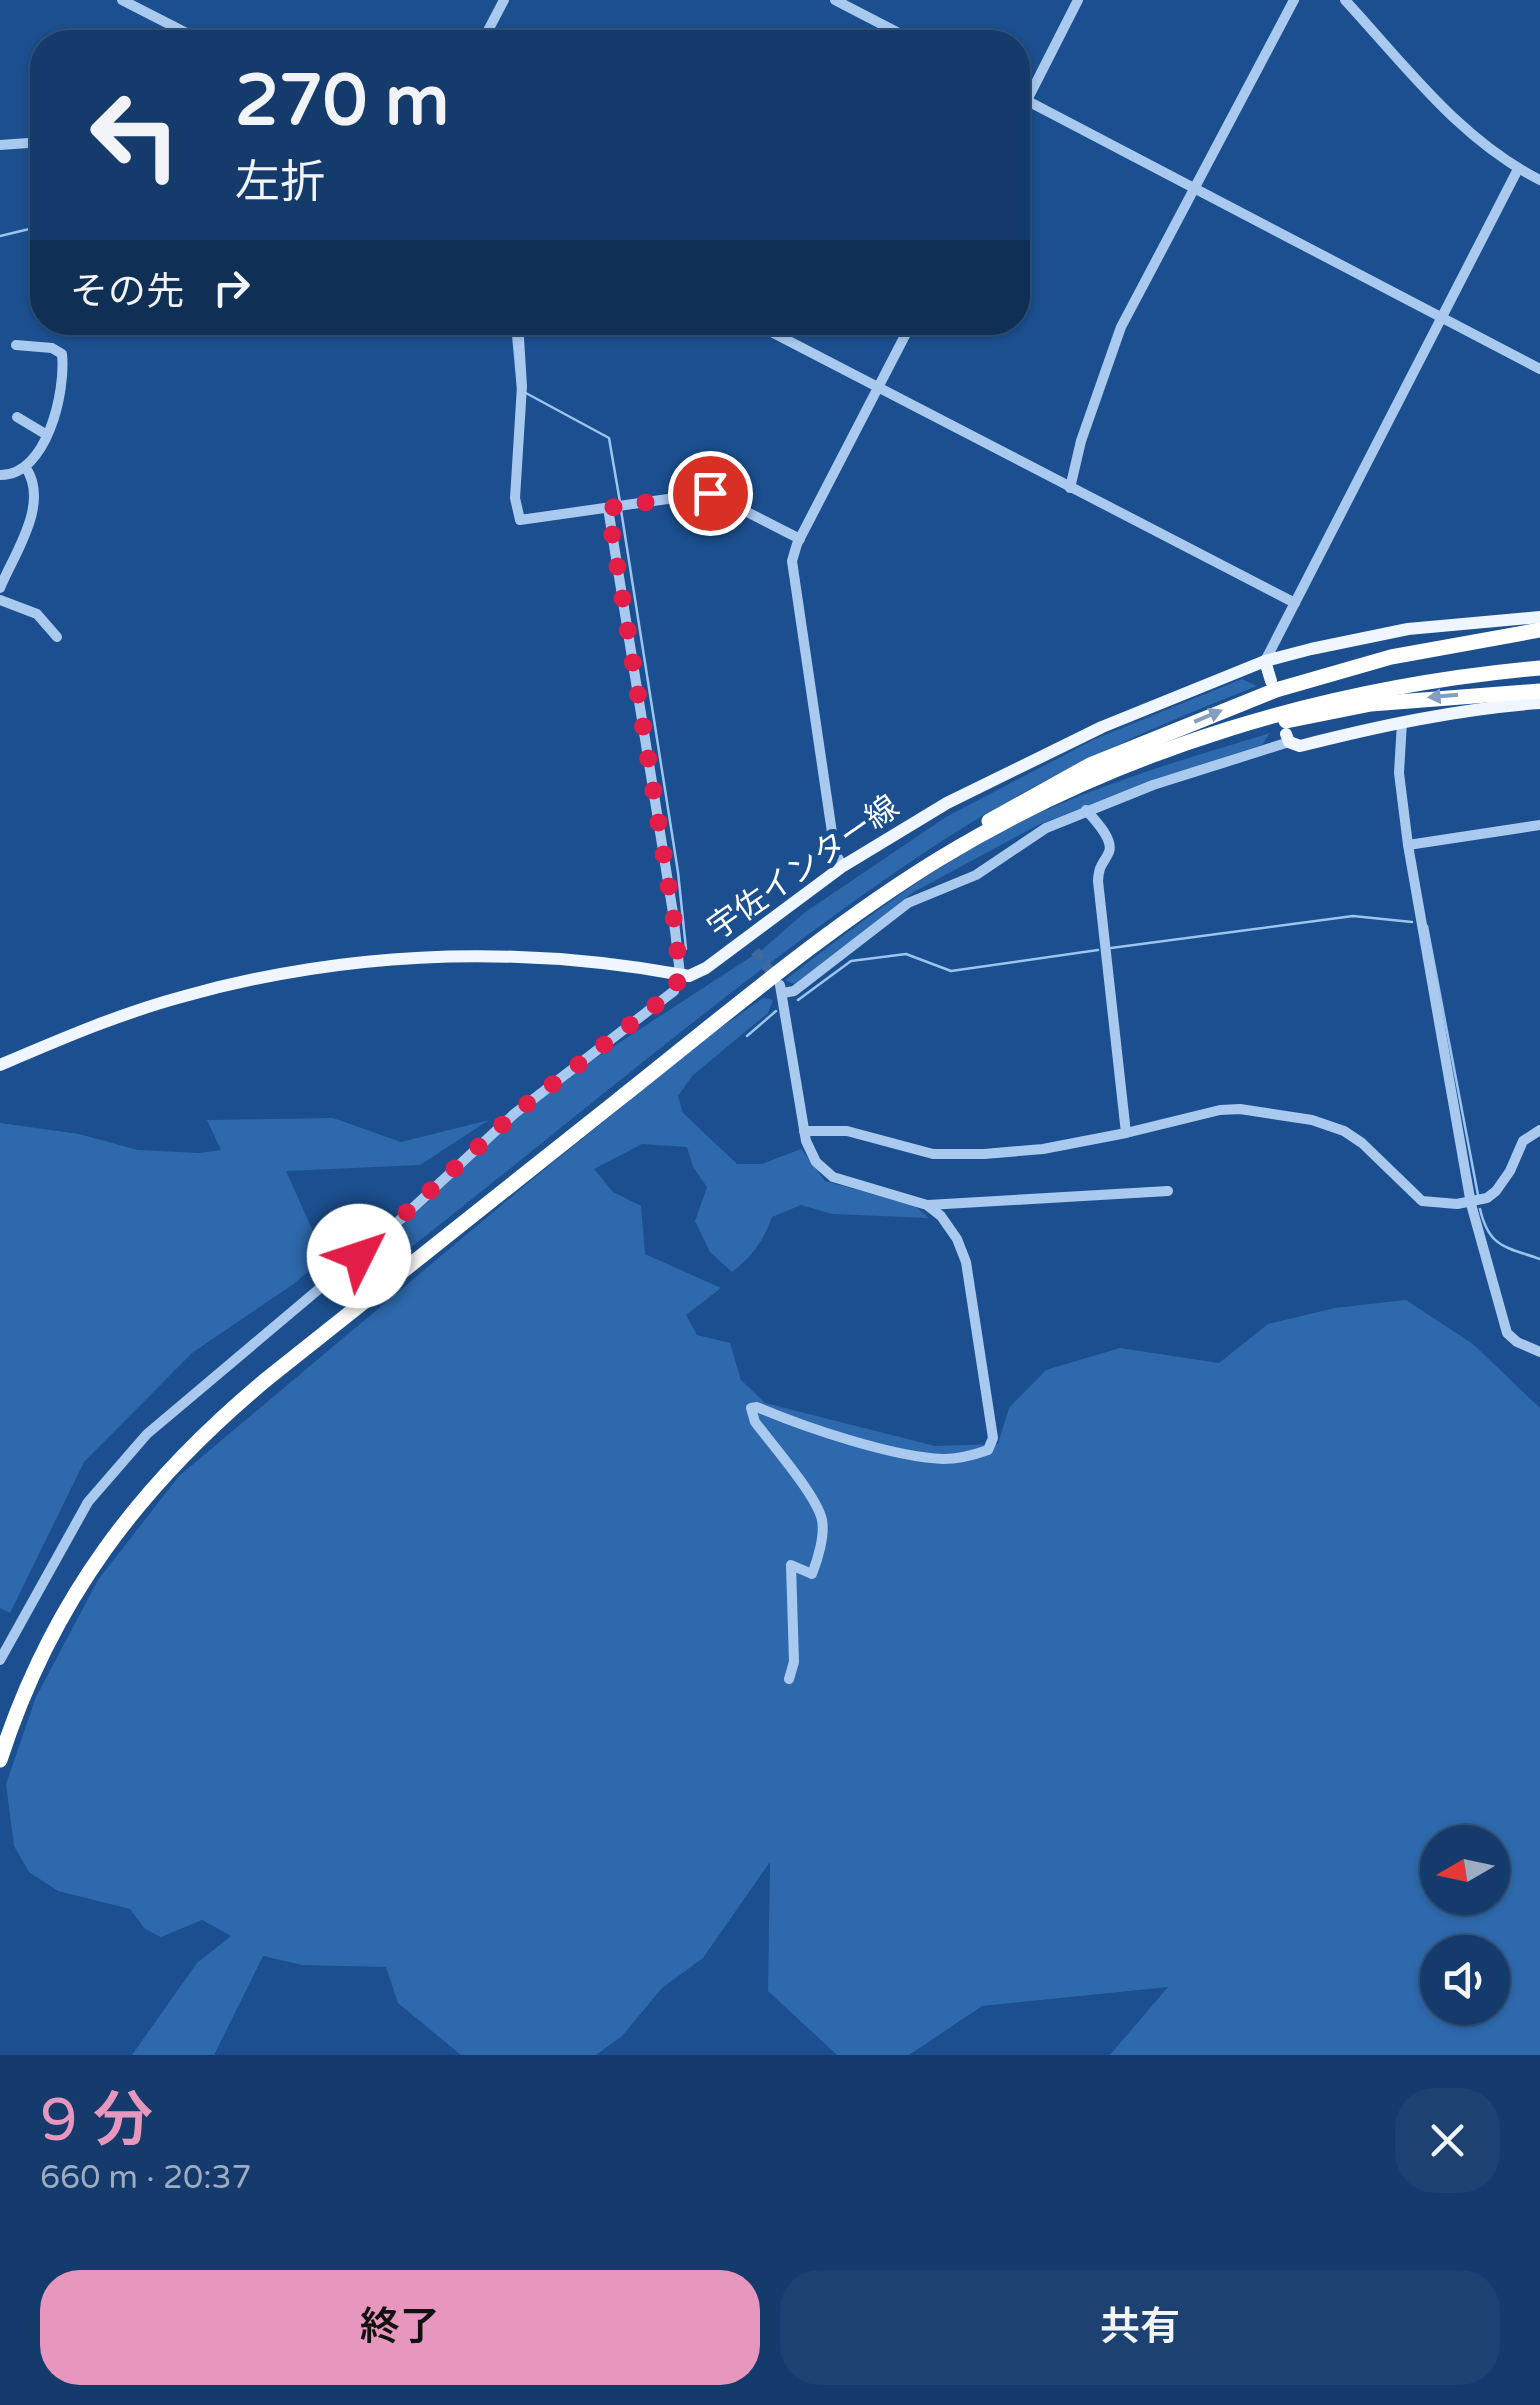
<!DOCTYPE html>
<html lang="ja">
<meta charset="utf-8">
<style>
:root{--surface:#143b6b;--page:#1d4271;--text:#f1f3f6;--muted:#9dadc1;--line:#33557e;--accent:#e797bd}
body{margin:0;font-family:"Varela Round","Noto Sans JP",sans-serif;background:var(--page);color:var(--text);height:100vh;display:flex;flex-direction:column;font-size:38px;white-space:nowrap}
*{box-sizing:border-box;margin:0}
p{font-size:32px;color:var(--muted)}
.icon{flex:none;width:55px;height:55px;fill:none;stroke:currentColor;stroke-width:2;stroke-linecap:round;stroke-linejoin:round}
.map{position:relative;height:2055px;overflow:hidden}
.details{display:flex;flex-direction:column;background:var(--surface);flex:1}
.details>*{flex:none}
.banner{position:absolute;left:30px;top:30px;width:1000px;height:305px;border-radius:40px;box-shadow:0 2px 8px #0004,0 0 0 2px var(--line);background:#143b6b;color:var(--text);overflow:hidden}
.needle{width:65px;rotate:261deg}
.controls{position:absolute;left:1420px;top:1825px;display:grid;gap:20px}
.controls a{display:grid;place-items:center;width:90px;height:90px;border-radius:50%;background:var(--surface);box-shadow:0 2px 8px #0004,0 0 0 2px var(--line);font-size:50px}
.pin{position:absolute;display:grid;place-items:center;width:85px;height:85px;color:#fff;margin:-42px;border:5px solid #fff;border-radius:50%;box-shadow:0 2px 10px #0007}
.me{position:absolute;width:110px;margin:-55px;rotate:49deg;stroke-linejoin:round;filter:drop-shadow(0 0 8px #0008)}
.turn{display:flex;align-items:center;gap:35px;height:210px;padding:0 40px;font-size:45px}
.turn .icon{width:130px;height:130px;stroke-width:2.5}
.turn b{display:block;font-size:70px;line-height:85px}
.then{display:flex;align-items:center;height:95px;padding:0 40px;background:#0003;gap:20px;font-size:38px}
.round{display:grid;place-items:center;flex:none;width:105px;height:105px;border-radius:40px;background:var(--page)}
.overview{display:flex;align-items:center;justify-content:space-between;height:170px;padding:0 40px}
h1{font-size:60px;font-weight:600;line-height:75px;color:var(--accent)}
.action{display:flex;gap:20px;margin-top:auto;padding:20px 40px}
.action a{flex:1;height:115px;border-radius:40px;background:var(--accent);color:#111;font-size:40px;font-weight:600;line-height:115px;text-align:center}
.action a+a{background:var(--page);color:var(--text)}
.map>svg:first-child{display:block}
.green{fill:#2e69ad;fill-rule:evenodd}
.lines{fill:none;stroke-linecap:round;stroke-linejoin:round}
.stream{stroke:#9cc4f0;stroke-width:2.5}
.minor-tunnel{stroke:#3d69a0;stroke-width:10;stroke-dasharray:10 5;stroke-linecap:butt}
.minor{stroke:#a9c9ee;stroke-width:10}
.major{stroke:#f0f6ff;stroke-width:12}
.highway{stroke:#fff;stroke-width:15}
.oneway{fill:#829ec1}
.route{stroke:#e11d48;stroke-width:18;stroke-dasharray:0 32.4}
.labels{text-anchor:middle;stroke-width:10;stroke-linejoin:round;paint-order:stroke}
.street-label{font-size:32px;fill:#fff;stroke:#1b4f8f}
</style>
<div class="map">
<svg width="1540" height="2055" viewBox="0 0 1540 2055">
<rect width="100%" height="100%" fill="#1b4f8f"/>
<g class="green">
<path d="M1242 679 1257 686C1141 731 1028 783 925 852 739 977 568 1125 391 1263H371L461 1158 588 1063 763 949 804 913 946 817 1095 739Z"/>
<path d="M1270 733 1262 745 1156 779 1038 825 912 893 823 965 794 984 785 980C867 917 951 852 1046 810 1119 778 1195 756 1270 733Z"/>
<path d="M763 998 773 1000 768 1013 692 1076 678 1096 683 1113 737 1164H762L801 1149 825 1181 915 1206 929 1218 832 1214 801 1205 772 1217C763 1241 753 1256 732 1272L710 1252 695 1221 707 1187 693 1167 687 1147 642 1144 594 1169 613 1192 641 1206 645 1254 721 1288 686 1315 697 1335 730 1343 741 1380 765 1403 935 1446 998 1444 1009 1408 1046 1370 1120 1348 1219 1363 1268 1324 1335 1308 1406 1300 1473 1344 1540 1408V2055H1110L1168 1987 982 2006 909 2055H837L768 1991 770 1862 703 1958 662 1988 622 2036 596 2055H461L398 2003 386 1967 302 1965 263 1956 214 2055H132L197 1963 231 1936 202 1920 161 1937 145 1929 130 1909 58 1891 29 1872 14 1846 6 1784 36 1697 98 1580 179 1476 529 1182 716 1031ZM1438 1842H1492V1898H1438ZM1438 1952H1492V2008H1438Z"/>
<path d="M333 1118 401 1142 489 1120 420 1165 286 1171 325 1258 292 1285 192 1353 84 1462 10 1613 0 1608V1123L79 1134 138 1150 199 1153 221 1150 207 1120Z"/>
</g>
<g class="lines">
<g class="stream">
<path d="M0 236 42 226"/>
<path d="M512 322 518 388"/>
<path d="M524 392 609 438 620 502"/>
<path d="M621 510 678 872 686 949"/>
<path d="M1427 926 1478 1195"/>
<path d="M1111 948 1353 916 1412 922"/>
<path d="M798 1000 851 961 906 954 951 971 1098 950"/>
<path d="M747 1036 776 1011"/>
<path d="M1480 1209C1489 1248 1506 1247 1540 1259"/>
</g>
<path class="minor-tunnel" d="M755 951 777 980"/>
<g class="minor">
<path d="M122 0 204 42"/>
<path d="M835 0 916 42"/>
<path d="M1345 0C1405 65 1460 140 1540 180"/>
<path d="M482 42 504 0"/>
<path d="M1018 96 1540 369"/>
<path d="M1018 118 1078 0"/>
<path d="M0 145 42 142"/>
<path d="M518 322 522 386 515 498 520 520 710 493 800 539"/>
<path d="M752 322 1295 603"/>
<path d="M17 417 47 435"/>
<path d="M0 475C47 476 66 391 62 354L52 348 16 345"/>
<path d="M1070 488 1081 441 1121 327 1294 0"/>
<path d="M0 588C14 554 50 504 26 468"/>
<path d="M0 600 37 614 57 637"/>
<path d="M1265 661 1518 169"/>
<path d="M1402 722 1399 773 1408 845 1471 1204 1507 1333 1517 1342 1540 1352"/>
<path d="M1086 810C1094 819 1114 839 1109 852 1103 865 1099 864 1098 881L1126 1133"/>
<path d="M1408 845 1540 825"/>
<path d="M843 866 835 853 792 561 797 544 912 322"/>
<path d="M780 985 806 1141 816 1162 833 1177 927 1205 941 1216 957 1239 966 1262 993 1438 988 1450C974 1455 958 1459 943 1459 892 1457 804 1427 757 1407L751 1408 755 1422C771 1443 817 1496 822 1520 825 1535 818 1559 812 1574L791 1565 794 1662 789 1679"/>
<path d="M783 993 794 991 908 903 976 875 1046 828 1153 785 1289 742"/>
<path d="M804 1131H847L933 1154H984L1043 1149 1126 1133 1220 1110 1240 1109 1312 1120 1344 1131 1362 1143 1422 1201 1457 1204 1487 1198 1496 1191 1510 1171 1523 1141 1540 1130"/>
<path d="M928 1205 1168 1191"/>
<path d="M0 1660 88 1502 147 1434 389 1230 514 1114 674 991 680 974 673 913 608 508"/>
</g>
<g class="major">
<path d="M1265 661 1271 681"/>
<path d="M1286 734 1289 742 1300 746C1379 726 1458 709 1540 703"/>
<path d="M0 1065C61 1039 121 1013 185 996 350 950 521 945 689 976L706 968 843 866 947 803 1102 727 1265 661 1311 649 1408 629 1540 617"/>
</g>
<g class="highway">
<path d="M1286 721 1371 704 1540 691"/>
<path d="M989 821 1090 765 1276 690 1391 657 1540 630"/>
<path d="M0 1760C51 1601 140 1484 268 1378 385 1285 502 1193 618 1100 723 1017 825 929 939 859 1121 748 1329 687 1540 668"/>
</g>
</g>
<defs><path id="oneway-solid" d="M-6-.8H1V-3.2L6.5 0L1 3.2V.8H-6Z" transform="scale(2.5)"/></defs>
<g class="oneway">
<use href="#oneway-solid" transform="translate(1443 696) rotate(175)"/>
<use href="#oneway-solid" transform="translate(1208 716) rotate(-23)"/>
</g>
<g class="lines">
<path class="route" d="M359 1256 514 1114 674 991 680 974 673 913 608 508 710 493"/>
</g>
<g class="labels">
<g class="street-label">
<text transform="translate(803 867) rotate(-35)" y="11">宇佐インター線</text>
</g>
</g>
</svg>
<div class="controls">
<a><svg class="needle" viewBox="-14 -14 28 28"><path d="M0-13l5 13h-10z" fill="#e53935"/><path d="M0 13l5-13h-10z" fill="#9dadc1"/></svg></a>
<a><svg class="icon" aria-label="sound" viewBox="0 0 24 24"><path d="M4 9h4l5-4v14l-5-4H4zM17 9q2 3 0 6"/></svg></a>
</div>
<div class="pin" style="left:710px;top:493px;background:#d93025"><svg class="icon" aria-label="arrive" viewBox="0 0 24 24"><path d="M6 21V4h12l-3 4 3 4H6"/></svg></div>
<svg class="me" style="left:359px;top:1256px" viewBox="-20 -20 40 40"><circle r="19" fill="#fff"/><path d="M0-13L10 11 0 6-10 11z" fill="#e11d48"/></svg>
<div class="banner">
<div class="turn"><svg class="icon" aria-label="left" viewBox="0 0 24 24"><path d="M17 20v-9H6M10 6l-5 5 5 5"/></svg><div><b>270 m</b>左折</div></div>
<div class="then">その先<svg class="icon" aria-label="right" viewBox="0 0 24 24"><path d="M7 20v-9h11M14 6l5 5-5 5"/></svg></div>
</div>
</div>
<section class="details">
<div class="overview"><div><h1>9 分</h1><p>660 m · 20:37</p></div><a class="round"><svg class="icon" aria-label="close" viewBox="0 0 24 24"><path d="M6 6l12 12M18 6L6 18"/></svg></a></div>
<div class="action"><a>終了</a><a>共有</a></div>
</section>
